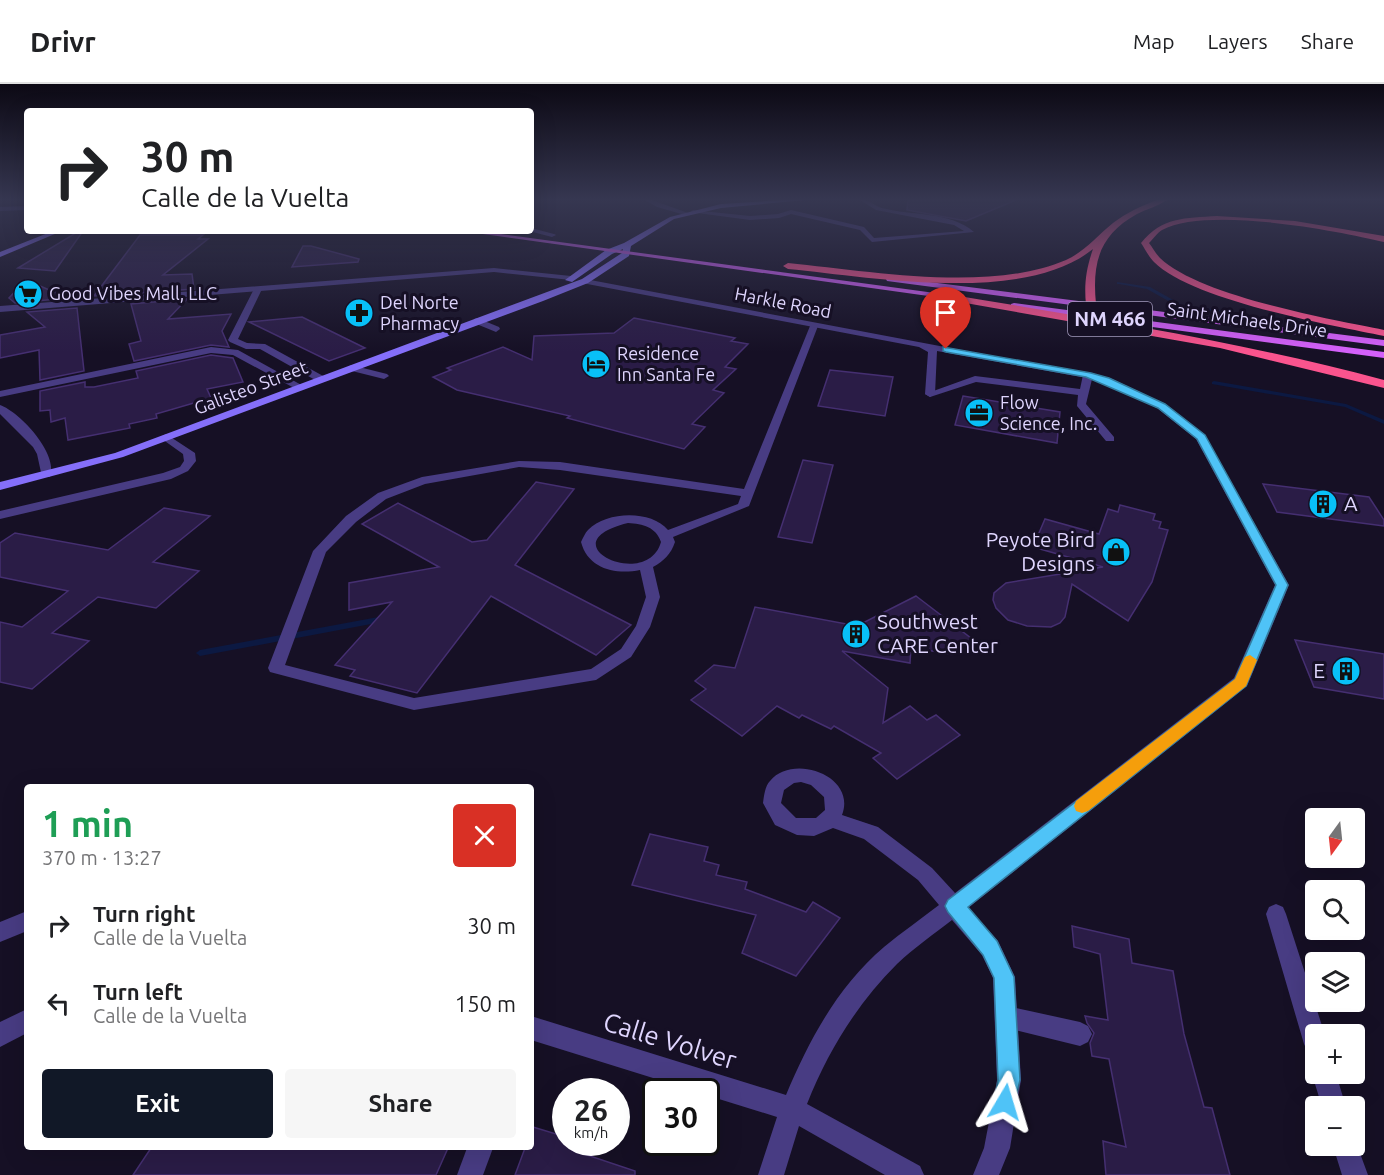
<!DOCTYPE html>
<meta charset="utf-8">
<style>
:root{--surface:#fff;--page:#f6f6f6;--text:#202124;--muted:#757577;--line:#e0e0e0;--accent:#111827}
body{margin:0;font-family:Ubuntu,sans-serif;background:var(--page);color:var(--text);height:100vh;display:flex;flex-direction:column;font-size:22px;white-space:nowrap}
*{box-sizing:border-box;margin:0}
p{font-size:20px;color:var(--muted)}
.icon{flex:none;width:33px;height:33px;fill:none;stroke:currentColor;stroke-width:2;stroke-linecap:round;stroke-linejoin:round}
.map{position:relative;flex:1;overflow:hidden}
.details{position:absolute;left:24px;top:700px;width:510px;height:366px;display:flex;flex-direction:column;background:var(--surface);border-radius:6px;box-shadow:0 6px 24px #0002}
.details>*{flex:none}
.banner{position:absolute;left:24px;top:24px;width:510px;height:126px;border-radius:6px;box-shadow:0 6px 24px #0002;background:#fff;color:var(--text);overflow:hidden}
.needle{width:39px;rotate:195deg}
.fabs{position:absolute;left:1305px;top:724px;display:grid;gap:12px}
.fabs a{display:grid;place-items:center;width:60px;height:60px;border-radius:6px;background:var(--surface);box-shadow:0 6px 24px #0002;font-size:30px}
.speed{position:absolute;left:552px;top:994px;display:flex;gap:12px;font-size:30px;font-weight:700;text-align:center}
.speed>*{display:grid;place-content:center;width:78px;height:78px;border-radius:50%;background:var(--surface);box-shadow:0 6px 24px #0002;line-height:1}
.speed small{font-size:15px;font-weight:400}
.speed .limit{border:3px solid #111;border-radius:9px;background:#fff;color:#111}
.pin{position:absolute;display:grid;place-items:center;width:51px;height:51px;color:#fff;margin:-62px -26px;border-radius:50% 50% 50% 0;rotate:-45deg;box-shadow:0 0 6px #0007}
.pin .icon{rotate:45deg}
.me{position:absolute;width:66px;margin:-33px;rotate:7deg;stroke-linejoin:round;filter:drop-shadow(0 0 4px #0008)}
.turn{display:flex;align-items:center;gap:21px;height:126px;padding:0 18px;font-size:27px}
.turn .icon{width:78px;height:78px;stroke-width:2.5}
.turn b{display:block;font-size:42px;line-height:51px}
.round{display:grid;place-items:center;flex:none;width:63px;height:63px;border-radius:6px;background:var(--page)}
.head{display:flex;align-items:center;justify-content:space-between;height:102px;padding:0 18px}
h1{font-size:36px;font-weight:600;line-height:45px;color:#1e9e55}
.action{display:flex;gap:12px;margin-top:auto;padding:12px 18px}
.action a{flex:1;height:69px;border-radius:6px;background:var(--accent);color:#fff;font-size:24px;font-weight:600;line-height:69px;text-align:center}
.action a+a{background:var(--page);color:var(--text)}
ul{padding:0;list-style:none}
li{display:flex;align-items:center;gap:18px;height:78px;padding:0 18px}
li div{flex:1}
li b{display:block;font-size:22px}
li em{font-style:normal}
header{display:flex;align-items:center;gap:36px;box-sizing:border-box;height:84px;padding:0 30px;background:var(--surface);border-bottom:2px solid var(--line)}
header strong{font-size:28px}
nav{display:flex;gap:33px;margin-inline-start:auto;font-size:21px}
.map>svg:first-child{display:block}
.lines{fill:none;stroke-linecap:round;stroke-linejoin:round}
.stream{fill:#0c1942;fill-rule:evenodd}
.building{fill:#2a1c46;stroke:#452f71;stroke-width:1.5}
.lane{fill:#483c83;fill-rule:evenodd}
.street{fill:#483c83;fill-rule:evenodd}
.secondary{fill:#856ffa;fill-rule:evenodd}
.primary{fill:#d460fa;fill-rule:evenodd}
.highway{fill:#fa548e;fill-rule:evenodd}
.route{fill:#4fc3f7;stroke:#337fa1;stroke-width:1.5}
.slow{fill:#f59e0b}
.labels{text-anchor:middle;stroke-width:6;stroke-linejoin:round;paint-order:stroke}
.far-poi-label{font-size:18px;fill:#dfd5fe;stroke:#161025;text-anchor:start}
.far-street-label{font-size:18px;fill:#dfd5fe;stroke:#161025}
.shield{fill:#161025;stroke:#a39abd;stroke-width:1.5}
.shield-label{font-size:20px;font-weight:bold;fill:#dfd5fe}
.poi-label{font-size:21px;fill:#dfd5fe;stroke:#161025;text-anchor:start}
.near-street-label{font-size:26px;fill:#dfd5fe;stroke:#161025}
</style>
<header>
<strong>Drivr</strong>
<nav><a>Map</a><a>Layers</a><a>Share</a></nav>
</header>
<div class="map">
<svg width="1384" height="1091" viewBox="0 0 1384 1091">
<rect width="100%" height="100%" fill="#161025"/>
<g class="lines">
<g class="stream">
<path d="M1117 198 1150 203 1184 222 1220 226 1222 227 1220 228 1181 224 1147 205 1119 200H1117Z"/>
<path d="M1214 297 1346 320 1384 336V340L1345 323 1212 300V298Z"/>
<path d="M384 532 387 533 388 535 387 537 200 572 196 569 200 566Z"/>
</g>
</g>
<g class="building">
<path d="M908 116H1016L966 137 907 126Z"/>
<path d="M79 147H83L55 187 18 184Z"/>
<path d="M140 151H203L198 155H208L163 191 192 190 194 205 94 212Z"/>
<path d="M303 162H311L359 175 358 178 292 183Z"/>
<path d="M26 196 68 214 15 219 9 214Z"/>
<path d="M187 215 168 235 231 230 222 247 229 263 211 261 134 277 129 260 141 257 131 220Z"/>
<path d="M77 224 84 287 40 296 39 266 0 274V251L45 243 27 228Z"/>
<path d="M302 233 365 264 329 277 249 238Z"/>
<path d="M634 234 735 254 731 257 748 260 725 283 736 285 713 306 724 309 692 340 705 343 684 365 567 334 570 332 457 306 433 293 451 286 447 284 503 263 532 276 534 252 614 249Z"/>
<path d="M211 271 233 274 243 298 207 305 211 314 156 330 157 334 129 340 130 344 68 356 65 334 51 338 50 326 40 327V307L85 298V303H94L138 294 136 287Z"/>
<path d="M830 286 893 293 885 332 818 322Z"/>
<path d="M963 312 1060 328 1057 359 955 341Z"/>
<path d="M803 376 833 381 812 459 778 453Z"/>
<path d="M536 398 574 405 515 481 631 541 596 571 491 512 417 609 350 592 355 586 335 581 392 518 349 526V499L439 483 362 440 398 419 472 458 487 456Z"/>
<path d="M1263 400 1369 413 1384 436V442L1277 428Z"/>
<path d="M1120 421 1155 430 1153 436 1161 438 1159 444 1168 446 1152 498 1128 537 1072 500 1065 533 1060 539 1051 543 1027 542 1008 536 996 524 993 516 994 509 1006 499 1103 483 1033 463 1045 435 1099 450 1108 425 1118 428Z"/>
<path d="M164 424 210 432 153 478 199 487 156 524 98 513 52 549 89 557 32 605 0 598V538L22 543 68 507 0 493V459L15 449 108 466Z"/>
<path d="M916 512 976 558 953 571 911 563 910 579 842 567 888 604 883 639 910 622 927 636 936 631 960 651 897 695 873 674 881 669 834 642 831 645 802 631 799 634 777 622 742 652 691 616 706 605 695 597 714 581 735 584 755 523 857 542Z"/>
<path d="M1295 556 1384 570V615L1314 603Z"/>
<path d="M650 750 708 763 704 777 719 781 716 791 747 798 745 805 806 828 813 818 840 834 796 892 742 869 756 831 632 801Z"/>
<path d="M1072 842 1129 855 1132 879 1173 887 1184 950 1204 1023 1212 1024 1230 1091H1106L1103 1057 1126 1063 1109 975 1092 972 1090 959 1094 949 1087 939 1085 932 1108 936 1100 870 1074 863Z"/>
<path d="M533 1043 566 1053V1059H574L572 1066 635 1087V1091H515L525 1064H531Z"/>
<path d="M151 1064H448L436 1091H133Z"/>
</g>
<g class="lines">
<g class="lane">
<path d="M645 116H652L688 129 685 131 657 123Z"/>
<path d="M860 116C869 115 873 121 882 124 912 132 950 127 974 148L872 158 860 146 791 130 779 134 750 136 690 128 693 126 750 132 778 130 791 126 864 143 874 154 964 147 954 141 876 126Z"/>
<path d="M27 122V126L0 127V123Z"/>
<path d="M531 144 554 150 556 151 552 153 529 147Z"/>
<path d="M255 203 262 205 238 255 247 259 265 260 325 293V297H317L260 265H246L230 258 228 256Z"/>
<path d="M477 234 499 243 500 245 496 248 474 239V235Z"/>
<path d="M414 235H420L450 248 443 250 414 239Z"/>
<path d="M814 239 818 242 749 422 673 453 675 458C671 470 664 477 653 483L660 513 650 543 631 573 596 596 414 626 270 588 268 584 313 467 346 432 378 409 422 393 519 377 560 378 744 405 810 242ZM519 383 560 386 741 412 738 420 668 446C651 426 607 427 588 446 585 449 583 454 581 458 588 485 616 491 640 486L646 513 636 542 621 565 591 585 414 614 285 581 326 468 356 438 386 415 425 400ZM628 439C643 440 656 443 661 458 647 508 545 459 628 439Z"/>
<path d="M211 263 238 266 305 303 296 305 233 271 211 269 0 313V307Z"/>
<path d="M351 281 387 290 389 292 384 295 348 286 346 284Z"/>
<path d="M1088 288 1093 291 1086 320 1114 353V357H1106L1077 322 1078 311 976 298 930 313 925 310 975 292 1080 305 1083 291Z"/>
<path d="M0 321C20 328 59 370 50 393H42L37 370 33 363 0 330Z"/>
<path d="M166 350 195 369 196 377 188 387 171 395 0 435V427L163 389 180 383 184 377 183 370 162 355 160 353Z"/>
<path d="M1276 820 1283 823 1286 830 1325 951H1316V971L1308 968 1304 960 1266 830 1269 823Z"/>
<path d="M1007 922 1080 938 1088 942 1092 950 1088 958 1080 962 1007 944 999 941 996 933 999 925Z"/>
<path d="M1316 982V990H1336L1346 1023H1322L1312 990Z"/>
<path d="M1354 1053 1368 1091H1342L1333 1062H1354Z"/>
<path d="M467 1064H493L483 1091H457Z"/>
</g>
<g class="street">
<path d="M494 184 571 192 575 194 571 196 494 188 0 228V222Z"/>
<path d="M585 195 1110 294 1165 320 1205 351 1289 501 1247 602 968 824 998 857 1015 893 1021 996 1010 1064 999 1091H973L984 1064 997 996 993 894 982 871 952 836C934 850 914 864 897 880 857 920 828 967 807 1020L920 1082 924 1091H885L799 1042 784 1091H758L777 1033 706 1011V1008H698L531 956V932L786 1011C809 956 838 902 884 863 902 848 921 835 939 821L918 796 864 755 833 744 814 752 797 751 775 741 763 719C764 712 765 702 770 697 793 669 857 692 842 731L878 743 932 784 955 809 1234 594 1275 501 1196 355 1157 324 1102 298 1087 294 937 267 935 310 930 313 925 310 928 268 919 263 582 199V195ZM801 698 811 701 824 713 825 726 816 734H796L781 719 784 706 794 699Z"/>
<path d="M27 827V847L0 858V838Z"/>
<path d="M27 925V949L0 963V938Z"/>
</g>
<g class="secondary">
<path d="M781 116H805L721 124 674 135 631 162 629 172 588 199 543 217 123 373 0 406V398L115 369 582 195 622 169 623 165 612 170 572 198 565 196 606 166 624 159 670 133 721 120Z"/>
<path d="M53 147H62L0 173V168Z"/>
</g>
<g class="primary">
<path d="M461 147H479L957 212 961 214 957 216Z"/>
<path d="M890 193 1384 256V262L887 197 886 195Z"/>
<path d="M1014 219 1384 268V274L1011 224V220Z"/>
</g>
<g class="highway">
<path d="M1157 116H1167C1158 122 1147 125 1137 130 1099 151 1092 179 1096 220L1104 227 1121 231 1122 233 1117 236 1096 231 1086 221C1084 200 1086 185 1093 165 1024 221 872 193 788 185L783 182 788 179C870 187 989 209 1066 176 1084 168 1097 152 1113 139 1126 129 1141 122 1157 116Z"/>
<path d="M1217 132 1295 137 1384 152V158C1335 146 1206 122 1162 146 1157 149 1153 155 1149 159 1153 164 1156 170 1160 174 1200 212 1329 235 1384 246V252C1329 241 1192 216 1154 178 1149 173 1145 165 1141 159 1162 133 1185 134 1217 132Z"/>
<path d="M941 209C1090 234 1238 257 1384 296V304L1220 264 937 214 936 212Z"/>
</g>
</g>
<linearGradient id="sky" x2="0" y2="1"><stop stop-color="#0c0914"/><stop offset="0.43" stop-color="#363751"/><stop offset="1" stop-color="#363751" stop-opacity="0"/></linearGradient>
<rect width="1384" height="268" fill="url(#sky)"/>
<path class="route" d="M943 263 1091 289 1109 294 1165 320 1205 351 1288 501 1246 602 968 823 997 857 1014 893 1020 996 1013 1026 1005 1030 997 1026 994 1018 998 996 994 894 983 871 948 828 945 822 948 816 1235 595 1276 501 1197 355 1158 324 1086 293 946 268 943 267Z"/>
<path class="slow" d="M1250 571 1257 576 1246 602 1088 727 1082 729 1076 727 1074 722 1076 717 1235 595 1245 573Z"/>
<defs>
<g id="supermarket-disc" transform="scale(1.5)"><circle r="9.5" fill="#08c0f7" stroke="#161025"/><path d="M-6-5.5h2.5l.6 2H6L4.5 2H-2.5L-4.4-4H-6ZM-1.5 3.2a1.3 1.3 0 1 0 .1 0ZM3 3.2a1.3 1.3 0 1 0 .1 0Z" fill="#111"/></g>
<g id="pharmacy-disc" transform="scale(1.5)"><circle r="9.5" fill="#08c0f7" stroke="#161025"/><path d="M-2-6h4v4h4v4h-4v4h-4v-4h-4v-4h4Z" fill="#111"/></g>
<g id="hotel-disc" transform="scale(1.5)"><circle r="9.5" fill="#08c0f7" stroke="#161025"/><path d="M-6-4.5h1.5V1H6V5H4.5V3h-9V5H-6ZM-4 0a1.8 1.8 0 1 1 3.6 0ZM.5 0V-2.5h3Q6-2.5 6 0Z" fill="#111"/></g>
<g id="office-disc" transform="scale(1.5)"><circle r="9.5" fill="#08c0f7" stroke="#161025"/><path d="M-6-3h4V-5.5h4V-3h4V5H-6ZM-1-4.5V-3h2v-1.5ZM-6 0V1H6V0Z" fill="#111"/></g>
<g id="building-disc" transform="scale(1.5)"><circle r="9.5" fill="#08c0f7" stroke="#161025"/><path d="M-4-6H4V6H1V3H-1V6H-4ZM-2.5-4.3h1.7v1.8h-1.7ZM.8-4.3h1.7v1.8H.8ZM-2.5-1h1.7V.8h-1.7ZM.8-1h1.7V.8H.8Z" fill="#111"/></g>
<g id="shop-disc" transform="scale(1.5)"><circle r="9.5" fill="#08c0f7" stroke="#161025"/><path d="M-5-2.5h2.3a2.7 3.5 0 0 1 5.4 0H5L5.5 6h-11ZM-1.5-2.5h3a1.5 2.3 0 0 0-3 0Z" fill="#111"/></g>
</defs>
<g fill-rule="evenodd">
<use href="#supermarket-disc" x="28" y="210"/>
<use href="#pharmacy-disc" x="359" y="229"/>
<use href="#hotel-disc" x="596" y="280"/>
<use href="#office-disc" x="979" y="329"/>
<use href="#building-disc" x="1323" y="420"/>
<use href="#shop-disc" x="1116" y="468"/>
<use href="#building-disc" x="856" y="550"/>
<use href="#building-disc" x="1346" y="587"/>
</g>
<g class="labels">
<g class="far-poi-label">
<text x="49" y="216">Good Vibes Mall, LLC</text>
<text x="380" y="225">Del Norte<tspan x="380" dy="21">Pharmacy</tspan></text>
<text x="617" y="276">Residence<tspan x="617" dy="21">Inn Santa Fe</tspan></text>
<text x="1000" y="325">Flow<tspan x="1000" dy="21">Science, Inc.</tspan></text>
</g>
<g class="far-street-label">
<text transform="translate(783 219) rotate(11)" y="6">Harkle Road</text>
<text transform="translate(1247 236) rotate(8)" y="6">Saint Michaels Drive</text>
<text transform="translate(251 304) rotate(-21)" y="6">Galisteo Street</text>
</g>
<rect class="shield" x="1068" y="218" width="84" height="34" rx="4.5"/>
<g class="shield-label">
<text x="1110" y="242">NM 466</text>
</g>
<g class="poi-label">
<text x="1344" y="427">A</text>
<text x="1095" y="463" text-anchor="end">Peyote Bird<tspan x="1095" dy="24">Designs</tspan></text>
<text x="877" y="545">Southwest<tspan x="877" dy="24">CARE Center</tspan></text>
<text x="1325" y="594" text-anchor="end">E</text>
</g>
<g class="near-street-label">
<text transform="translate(670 957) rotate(17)" y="9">Calle Volver</text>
</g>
</g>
</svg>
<div class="fabs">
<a><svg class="needle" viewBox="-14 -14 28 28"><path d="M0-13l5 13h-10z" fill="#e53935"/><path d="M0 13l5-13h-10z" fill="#757577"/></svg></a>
<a><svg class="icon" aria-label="search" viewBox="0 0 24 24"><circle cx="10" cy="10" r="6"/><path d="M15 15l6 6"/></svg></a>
<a><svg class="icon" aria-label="layers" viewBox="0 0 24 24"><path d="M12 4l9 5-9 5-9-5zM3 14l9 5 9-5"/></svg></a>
<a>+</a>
<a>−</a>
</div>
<div class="speed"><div>26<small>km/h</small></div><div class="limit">30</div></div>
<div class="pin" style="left:946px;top:265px;background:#d93025"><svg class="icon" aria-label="arrive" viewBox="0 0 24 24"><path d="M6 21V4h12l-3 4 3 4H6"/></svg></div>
<svg class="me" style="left:1005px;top:1018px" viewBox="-20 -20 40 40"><path d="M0-17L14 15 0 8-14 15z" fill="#4fc3f7" stroke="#fff" stroke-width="4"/></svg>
<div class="banner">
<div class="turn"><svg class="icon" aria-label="right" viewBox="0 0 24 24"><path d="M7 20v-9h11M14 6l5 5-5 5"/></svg><div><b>30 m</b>Calle de la Vuelta</div></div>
</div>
<section class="details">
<div class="head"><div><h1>1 min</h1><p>370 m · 13:27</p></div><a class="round" style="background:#d93025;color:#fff"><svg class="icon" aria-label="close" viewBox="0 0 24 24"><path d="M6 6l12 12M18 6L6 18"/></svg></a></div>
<ul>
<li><svg class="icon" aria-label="right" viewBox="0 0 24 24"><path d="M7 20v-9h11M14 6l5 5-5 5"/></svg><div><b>Turn right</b><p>Calle de la Vuelta</p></div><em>30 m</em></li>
<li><svg class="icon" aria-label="left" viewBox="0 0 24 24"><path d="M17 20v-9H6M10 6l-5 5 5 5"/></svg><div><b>Turn left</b><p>Calle de la Vuelta</p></div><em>150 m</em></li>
</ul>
<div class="action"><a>Exit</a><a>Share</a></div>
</section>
</div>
